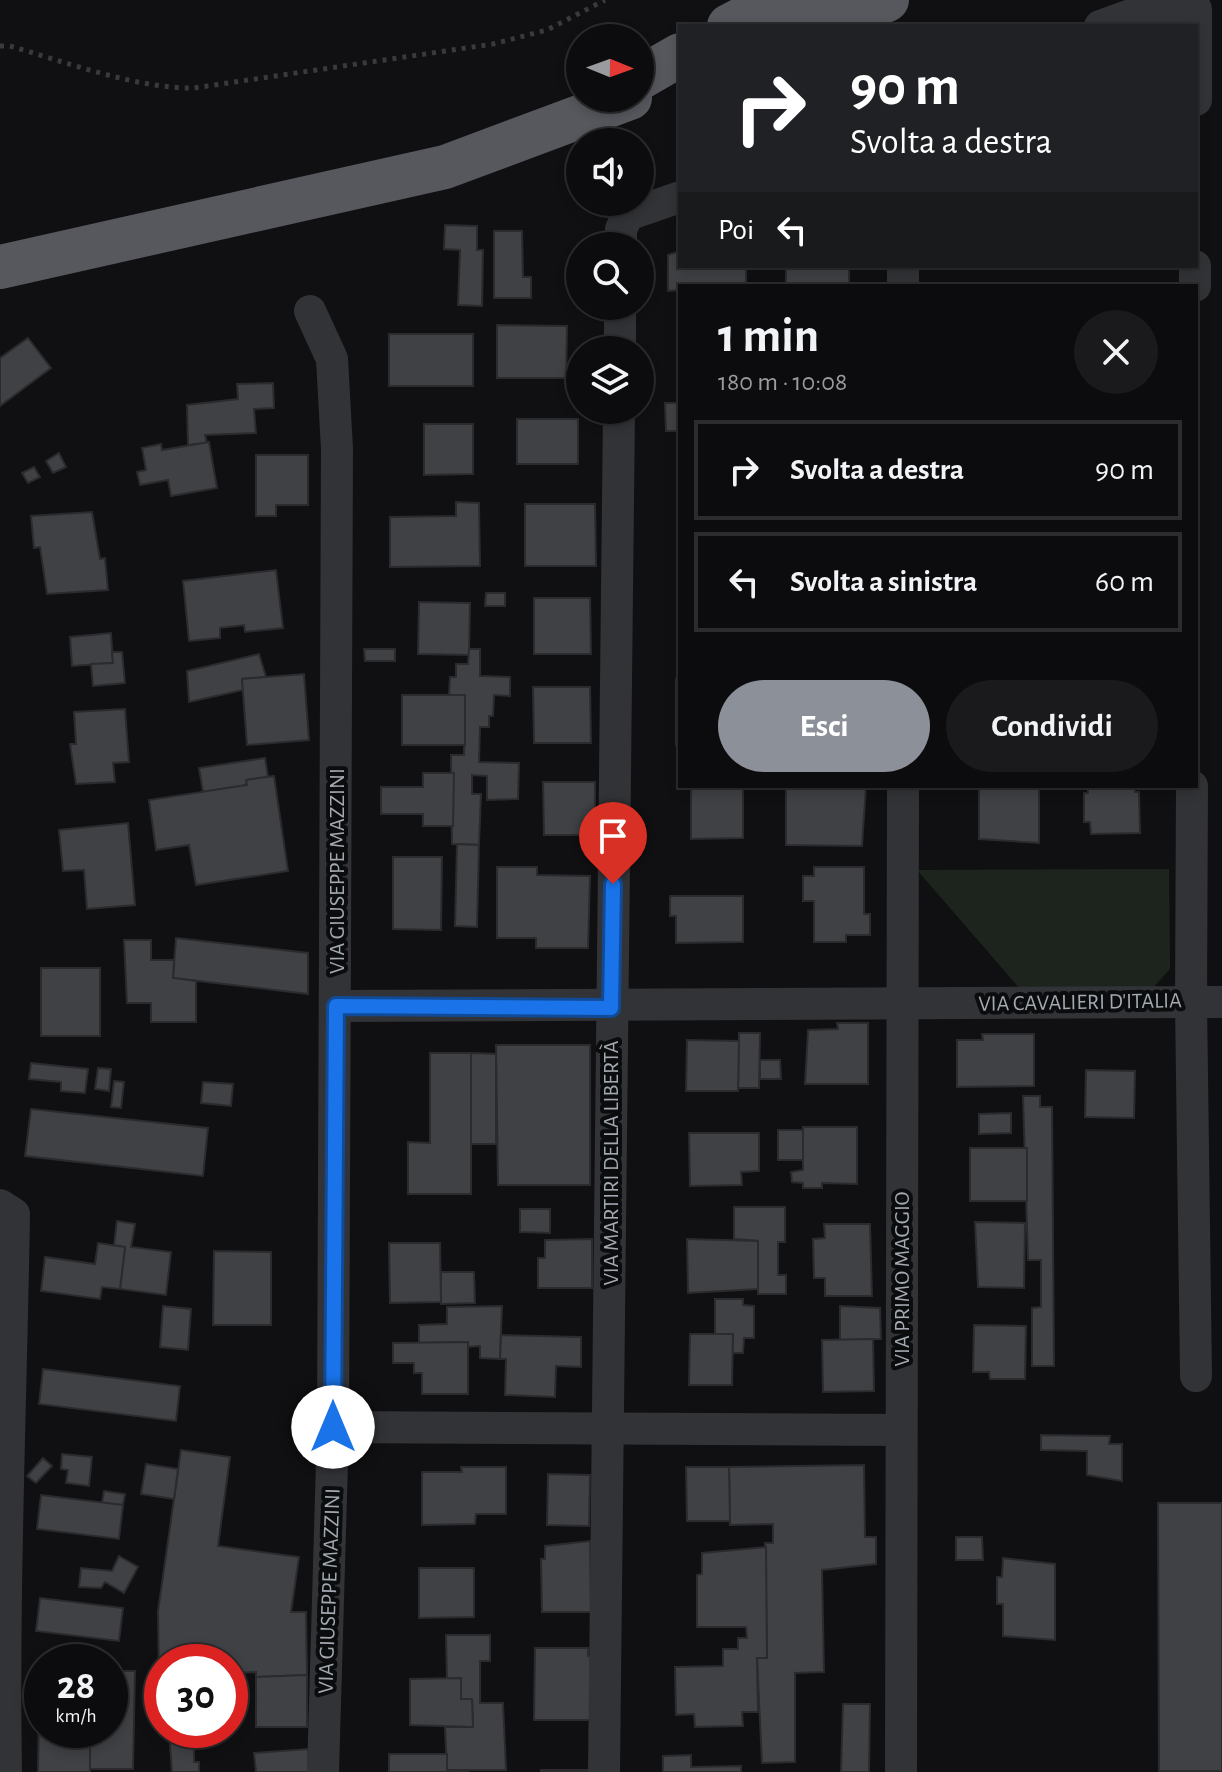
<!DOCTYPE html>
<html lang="it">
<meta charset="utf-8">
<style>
:root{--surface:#0c0c0e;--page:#1a1a1c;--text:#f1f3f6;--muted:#9a9b9e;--line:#2c2c2e;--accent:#8c9099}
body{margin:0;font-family:"Alegreya Sans",sans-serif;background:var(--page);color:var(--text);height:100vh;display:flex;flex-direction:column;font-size:30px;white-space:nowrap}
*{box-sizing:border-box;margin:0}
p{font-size:26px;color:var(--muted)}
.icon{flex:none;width:44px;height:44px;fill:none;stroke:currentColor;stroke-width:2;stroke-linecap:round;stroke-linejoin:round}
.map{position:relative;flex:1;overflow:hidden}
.details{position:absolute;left:678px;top:284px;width:520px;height:504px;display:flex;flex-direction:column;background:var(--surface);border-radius:0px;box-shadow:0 4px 12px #0003,0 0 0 2px var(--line)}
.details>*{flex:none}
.banner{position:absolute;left:678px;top:24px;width:520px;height:244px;border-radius:0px;box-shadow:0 4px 12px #0003,0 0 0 2px var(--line);background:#202124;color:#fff;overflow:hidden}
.needle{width:52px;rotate:91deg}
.fabs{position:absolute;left:566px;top:24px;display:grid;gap:16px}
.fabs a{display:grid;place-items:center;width:88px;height:88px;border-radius:50%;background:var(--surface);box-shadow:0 4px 12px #0003,0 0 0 2px var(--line);font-size:40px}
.speed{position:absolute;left:24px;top:1644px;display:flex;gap:16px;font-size:40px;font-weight:700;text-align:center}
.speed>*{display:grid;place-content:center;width:104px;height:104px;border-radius:50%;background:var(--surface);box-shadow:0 4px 12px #0003,0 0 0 2px var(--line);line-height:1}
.speed small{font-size:20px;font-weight:400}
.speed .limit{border:12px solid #d22;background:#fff;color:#111}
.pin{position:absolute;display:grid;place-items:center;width:68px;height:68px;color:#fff;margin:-82px -34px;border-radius:50% 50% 50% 0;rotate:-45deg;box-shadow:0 0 8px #0007}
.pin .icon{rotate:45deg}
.me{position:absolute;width:88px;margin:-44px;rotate:0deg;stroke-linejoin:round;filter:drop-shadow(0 0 6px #0008)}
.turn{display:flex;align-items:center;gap:28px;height:168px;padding:0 40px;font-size:36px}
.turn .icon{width:104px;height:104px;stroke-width:2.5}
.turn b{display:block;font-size:56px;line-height:68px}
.then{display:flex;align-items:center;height:76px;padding:0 40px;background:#0003;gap:16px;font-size:30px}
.round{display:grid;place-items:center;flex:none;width:84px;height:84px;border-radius:42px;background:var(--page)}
.overview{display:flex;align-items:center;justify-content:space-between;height:136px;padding:0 40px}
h1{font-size:48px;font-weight:700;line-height:60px}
.cta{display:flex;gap:16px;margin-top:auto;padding:16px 40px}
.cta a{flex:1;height:92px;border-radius:48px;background:var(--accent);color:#fff;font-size:32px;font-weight:700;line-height:92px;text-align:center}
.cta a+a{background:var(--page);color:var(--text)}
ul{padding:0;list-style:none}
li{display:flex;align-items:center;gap:24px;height:100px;margin:0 16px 12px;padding:0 24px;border:4px solid var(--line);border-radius:0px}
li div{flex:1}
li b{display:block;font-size:30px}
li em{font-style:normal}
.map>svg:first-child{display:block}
.green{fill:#1d241d}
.building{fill:#3f4145;stroke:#2b2b2e;stroke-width:2}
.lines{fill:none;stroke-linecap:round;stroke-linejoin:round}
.path{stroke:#383a3d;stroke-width:5;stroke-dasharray:4 6;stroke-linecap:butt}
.minor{stroke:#323336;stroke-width:32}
.trunk{stroke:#56585e;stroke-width:44}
.route-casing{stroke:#114b97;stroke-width:20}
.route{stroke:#1a73e8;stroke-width:14}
.labels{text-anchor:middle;stroke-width:8;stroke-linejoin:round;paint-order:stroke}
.street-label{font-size:22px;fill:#a3a8b1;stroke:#0b0c0d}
</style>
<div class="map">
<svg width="1222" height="1772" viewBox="0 0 1222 1772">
<rect width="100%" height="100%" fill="#101012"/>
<path class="green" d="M1169 869 1170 969 1151 990 1022 991 917 870Z"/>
<g class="building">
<path d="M445 225 477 226V250H483L482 306 458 305 460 250 444 249Z"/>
<path d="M494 231H522L523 277H531V298H494Z"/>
<path d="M680 251V266H746V286H680V290L668 291V255Z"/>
<rect x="786" y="266" width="63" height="20"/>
<path d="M1133 266 1134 267H1080V266Z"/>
<path d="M497 325 567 326 566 378H497Z"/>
<rect x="389" y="334" width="84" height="52"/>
<path d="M28 338 51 368 0 406V358Z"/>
<path d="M273 383 274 408 254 409 256 433 205 435 207 443 188 445 187 405 238 399 237 384Z"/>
<path d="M665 403H680V431H666Z"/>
<rect x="517" y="419" width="61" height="45"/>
<path d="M424 424H473V474L424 475Z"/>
<path d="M209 442 217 488 171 496 168 480 140 485 137 472 146 470 142 448 161 444 162 450Z"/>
<path d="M59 453 66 467 53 473 46 461Z"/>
<path d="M256 455H308V505H276V516H256Z"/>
<path d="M34 467 40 477 28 483 22 473Z"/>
<path d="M456 502 479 503 480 566 390 567V517L456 516Z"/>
<path d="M525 504H595L596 566H525Z"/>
<path d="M92 512 100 559 105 558 108 590 47 594 40 547 34 548 31 516Z"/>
<path d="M276 570 283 628 245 632 244 625 220 628V638L189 641 183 581Z"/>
<path d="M486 593H505V606H485Z"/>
<path d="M534 598H590L591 654H534Z"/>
<path d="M419 602 470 603 469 655 418 654Z"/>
<path d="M111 633 113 663 72 666 70 637Z"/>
<path d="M364 649H395V661H365Z"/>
<path d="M469 649H480V676L510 677V696L494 695 493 716H489V727H480L479 762 519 763 518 799 487 800V776L472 775V794H481L479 845 452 844 451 755H464L465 695H449L450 677H456V664H468Z"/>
<path d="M112 652H122L125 683 93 686 91 664 113 663Z"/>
<path d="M259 654 266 677 242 679 243 690 189 702 187 671Z"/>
<path d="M304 674 309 740 247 745 242 679Z"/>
<rect x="676" y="679" width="4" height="66"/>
<path d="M533 687H590L591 743H534Z"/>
<rect x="402" y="695" width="63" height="50"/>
<path d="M125 709 129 762 113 763 115 782 76 784 70 744H76L74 712Z"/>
<path d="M265 758 268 777 246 780 247 785 203 792 199 768Z"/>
<path d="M423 773H454L453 826H423V814H381V787H423Z"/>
<path d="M274 776 288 871 196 885 189 845 156 850 149 800 247 785 246 780Z"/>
<path d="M543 782H595V835H544Z"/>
<path d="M786 786H866L862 846 786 845Z"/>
<path d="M979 786H1039V843L979 839Z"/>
<path d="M1088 786H1135V792H1139L1140 833 1091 834 1090 822H1084V793H1088Z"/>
<path d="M743 788V838L691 839V789Z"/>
<path d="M128 823 135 905 87 909 84 870 63 871 59 830Z"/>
<path d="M457 844 479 845 477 927 455 926Z"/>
<path d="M393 857H442L441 930 393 929Z"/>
<path d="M497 867H537V875L590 876 588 948H536V938H497Z"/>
<path d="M814 867H864V914H870V935H846V942H814V901H803V876H814Z"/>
<path d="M670 896H743V942L676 943V916H670Z"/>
<path d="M176 938 308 953V994L173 978Z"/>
<path d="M124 940H151V960H174L173 978 196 981V1022H151V1003H127Z"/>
<rect x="41" y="968" width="59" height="68"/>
<path d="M837 1023H868V1084H805L808 1030 838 1029Z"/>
<path d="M739 1033H760L759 1088H738Z"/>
<path d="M982 1034H1034V1086L957 1087V1040H983Z"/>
<path d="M687 1040 739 1041 738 1091H686Z"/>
<path d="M496 1045H590V1185H498Z"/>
<path d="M430 1053H471V1194H408V1142L430 1143Z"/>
<path d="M471 1053 496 1054V1144H471Z"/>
<path d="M760 1060H780L781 1079H760Z"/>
<path d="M31 1063 88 1069 85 1093 61 1091V1082L29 1079Z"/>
<path d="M98 1068 111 1069 109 1091 95 1089Z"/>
<path d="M1086 1070 1135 1071 1134 1118 1085 1117Z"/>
<path d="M114 1081 124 1082 121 1108 111 1107Z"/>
<path d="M203 1082 233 1084 231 1106 201 1103Z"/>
<path d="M1023 1096H1040V1107H1052L1054 1366H1032V1308L1041 1307V1260H1028Z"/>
<path d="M31 1109 208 1128 203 1176 25 1156Z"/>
<path d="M1011 1113V1133L979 1134V1114Z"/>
<path d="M803 1127H857V1184L822 1183V1188H803V1183L792 1182 791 1172 803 1170Z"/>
<rect x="778" y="1130" width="25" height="30"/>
<path d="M689 1133H759V1171L741 1172 742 1185 690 1186Z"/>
<rect x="970" y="1148" width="57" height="53"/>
<path d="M734 1207H785V1242H778V1275H786V1294H758V1241L734 1239Z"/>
<path d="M520 1209H550V1233L520 1232Z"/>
<path d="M117 1221 135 1224 131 1247 171 1252 166 1295 120 1289 125 1247 114 1245Z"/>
<path d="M975 1222 1025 1223 1024 1288 978 1287Z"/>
<path d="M824 1224H870L872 1296H825V1278H814L813 1239 825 1238Z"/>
<path d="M592 1239V1288H538V1258H545V1240Z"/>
<path d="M687 1239 758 1241V1289L688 1293Z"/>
<path d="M98 1243 125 1247 120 1289 102 1287 100 1299 41 1291 45 1257 95 1264Z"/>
<path d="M389 1243H440L441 1302 390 1303Z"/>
<path d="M214 1251 271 1252V1325H213Z"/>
<path d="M441 1272H474L475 1303 441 1304Z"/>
<path d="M715 1299H743V1305L754 1306V1338H744L743 1353H732L733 1334H715Z"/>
<path d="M163 1306 191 1309 188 1350 160 1347Z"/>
<path d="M502 1306 500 1359 480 1358V1346L467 1347 468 1342 419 1343V1325L447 1324V1307Z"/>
<path d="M840 1306 880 1308 881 1339 840 1340Z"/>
<path d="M974 1325 1026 1326 1025 1379H990L989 1372H973Z"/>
<path d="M690 1334H733L732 1385H689Z"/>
<path d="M501 1335 581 1337V1367L556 1366 555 1397 505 1395 506 1359H500Z"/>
<path d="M873 1339 874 1391 823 1392 822 1340Z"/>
<path d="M468 1342V1394H422V1373H414V1363H393V1343Z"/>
<path d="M43 1369 180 1386 176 1421 39 1404Z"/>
<path d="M1041 1435 1110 1436 1109 1444H1122V1481L1087 1475V1451L1041 1450Z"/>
<path d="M181 1450 230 1457 218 1546 299 1557 291 1612H306L307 1675 256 1677V1672L230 1673V1662H162V1675H159L158 1611Z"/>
<path d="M62 1454 92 1457 89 1486 66 1483 68 1470 61 1469Z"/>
<path d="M43 1458 52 1466 36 1483 27 1476Z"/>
<path d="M146 1464 178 1469 174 1499 141 1494Z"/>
<path d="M864 1465 865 1537H876V1564L822 1570 824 1672 795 1673V1762L762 1763 757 1658H767L765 1543H773V1524L730 1525 729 1467Z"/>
<path d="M461 1467H506V1514H476L475 1524 422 1525V1472H462Z"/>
<path d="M686 1467H729L730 1521H687Z"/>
<path d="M548 1474 590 1475 589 1526 547 1525Z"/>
<path d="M104 1491 125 1494 123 1505 102 1503Z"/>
<path d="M41 1495 123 1505 119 1539 37 1529Z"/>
<path d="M1158 1503H1222V1771H1159Z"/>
<path d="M956 1537H982L983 1560H956Z"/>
<path d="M590 1541 591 1612H542L541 1559H545V1546Z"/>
<path d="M766 1547 767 1658H757L758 1712H742L743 1726 695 1727 694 1714 676 1715 675 1667 723 1666V1649H738V1638H747L746 1627H697V1575L702 1574V1553Z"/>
<path d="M119 1556 138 1567 124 1593 105 1582 101 1588 79 1587 81 1568 112 1571Z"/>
<path d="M1003 1558 1055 1564V1640L1003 1636V1604H997V1577H1002Z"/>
<path d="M419 1568H474V1617L419 1618Z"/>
<path d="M40 1598 123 1608 119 1641 36 1631Z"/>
<path d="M446 1635H490V1661H480V1703H503L506 1770H447L445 1727H473L472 1699H461V1678L447 1679Z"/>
<path d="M535 1648H588V1656H591V1720H534Z"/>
<path d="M110 1671H135L133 1769H90V1730H110Z"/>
<path d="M307 1675V1727H256V1677Z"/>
<path d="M461 1678V1699H472L473 1727 410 1725V1679Z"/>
<path d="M843 1704H870L869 1772H841Z"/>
<path d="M39 1712H42V1730H90V1772H38Z"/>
<path d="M169 1731H194V1762H199V1772H172Z"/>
<path d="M308 1749 309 1772H256L254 1753Z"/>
<path d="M389 1754H447V1770L469 1772H389Z"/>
<path d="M691 1755V1767L741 1766V1772H663V1756Z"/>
<rect x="541" y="1770" width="49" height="2"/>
</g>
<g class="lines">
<path class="path" d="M0 46H10C65 62 138 89 194 88L493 44 547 30 605 0"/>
<g class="minor">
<path d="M1100 26 1150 8 1196 9V100"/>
<path d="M621 246V229L628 215 680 197"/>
<path d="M903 266V286"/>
<path d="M1195 286V266"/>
<path d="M310 311 332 359 337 449 333 1427 323 1772"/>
<path d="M620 350V306"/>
<path d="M336 1006 1191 1002 1192 786"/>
<path d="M0 1205 14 1214C11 1400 3 1586 6 1772"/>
<path d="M1196 1376 1191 1002H1222"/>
<path d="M333 1427 901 1430"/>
<path d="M604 1772 619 410"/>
<path d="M901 1772 903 786"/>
</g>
<g class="trunk">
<path d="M729 26 778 0"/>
<path d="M787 26 836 0"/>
<path d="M827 26 887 0"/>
<path d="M640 78 680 55"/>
<path d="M0 267 445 167 630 98"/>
</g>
</g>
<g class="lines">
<g class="route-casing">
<path id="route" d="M333 1427 336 1006 611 1008 613 884"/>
</g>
<use href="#route" class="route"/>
</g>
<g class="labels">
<g class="street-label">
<text transform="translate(336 871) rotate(-90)" y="8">VIA GIUSEPPE MAZZINI</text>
<text transform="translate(1080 1001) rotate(-1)" y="8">VIA CAVALIERI D'ITALIA</text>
<text transform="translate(610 1163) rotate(-90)" y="8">VIA MARTIRI DELLA LIBERTÀ</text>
<text transform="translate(901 1279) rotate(-90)" y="8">VIA PRIMO MAGGIO</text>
<text transform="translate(328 1591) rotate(-88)" y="8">VIA GIUSEPPE MAZZINI</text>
</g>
</g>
</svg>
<div class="fabs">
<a><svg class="needle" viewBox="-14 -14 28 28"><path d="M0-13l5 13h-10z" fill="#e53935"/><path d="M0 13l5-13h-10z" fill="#9a9b9e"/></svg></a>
<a><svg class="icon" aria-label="sound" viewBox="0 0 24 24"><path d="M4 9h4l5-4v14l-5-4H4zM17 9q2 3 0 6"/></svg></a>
<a><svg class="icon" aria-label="search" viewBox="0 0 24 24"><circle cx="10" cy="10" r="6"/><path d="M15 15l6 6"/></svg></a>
<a><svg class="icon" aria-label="layers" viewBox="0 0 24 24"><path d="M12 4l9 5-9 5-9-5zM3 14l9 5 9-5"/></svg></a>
</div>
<div class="speed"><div>28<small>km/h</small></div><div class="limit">30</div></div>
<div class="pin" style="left:613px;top:884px;background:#d93025"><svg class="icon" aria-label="arrive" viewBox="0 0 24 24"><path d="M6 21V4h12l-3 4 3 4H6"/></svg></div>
<svg class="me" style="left:333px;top:1427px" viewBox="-20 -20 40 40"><circle r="19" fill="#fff"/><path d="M0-13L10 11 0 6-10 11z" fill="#1a73e8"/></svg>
<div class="banner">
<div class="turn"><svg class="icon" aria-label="right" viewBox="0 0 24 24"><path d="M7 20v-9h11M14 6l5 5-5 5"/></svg><div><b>90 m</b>Svolta a destra</div></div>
<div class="then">Poi<svg class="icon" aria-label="left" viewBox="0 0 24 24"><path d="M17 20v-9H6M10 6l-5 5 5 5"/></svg></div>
</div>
<section class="details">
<div class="overview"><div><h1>1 min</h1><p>180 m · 10:08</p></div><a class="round"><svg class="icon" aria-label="close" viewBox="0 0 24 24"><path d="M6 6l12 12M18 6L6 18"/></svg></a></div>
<ul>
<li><svg class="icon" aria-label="right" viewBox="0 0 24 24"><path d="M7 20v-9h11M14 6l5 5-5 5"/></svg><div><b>Svolta a destra</b></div><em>90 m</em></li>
<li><svg class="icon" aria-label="left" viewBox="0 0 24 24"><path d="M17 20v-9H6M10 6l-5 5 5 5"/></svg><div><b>Svolta a sinistra</b></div><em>60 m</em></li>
</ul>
<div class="cta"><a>Esci</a><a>Condividi</a></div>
</section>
</div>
